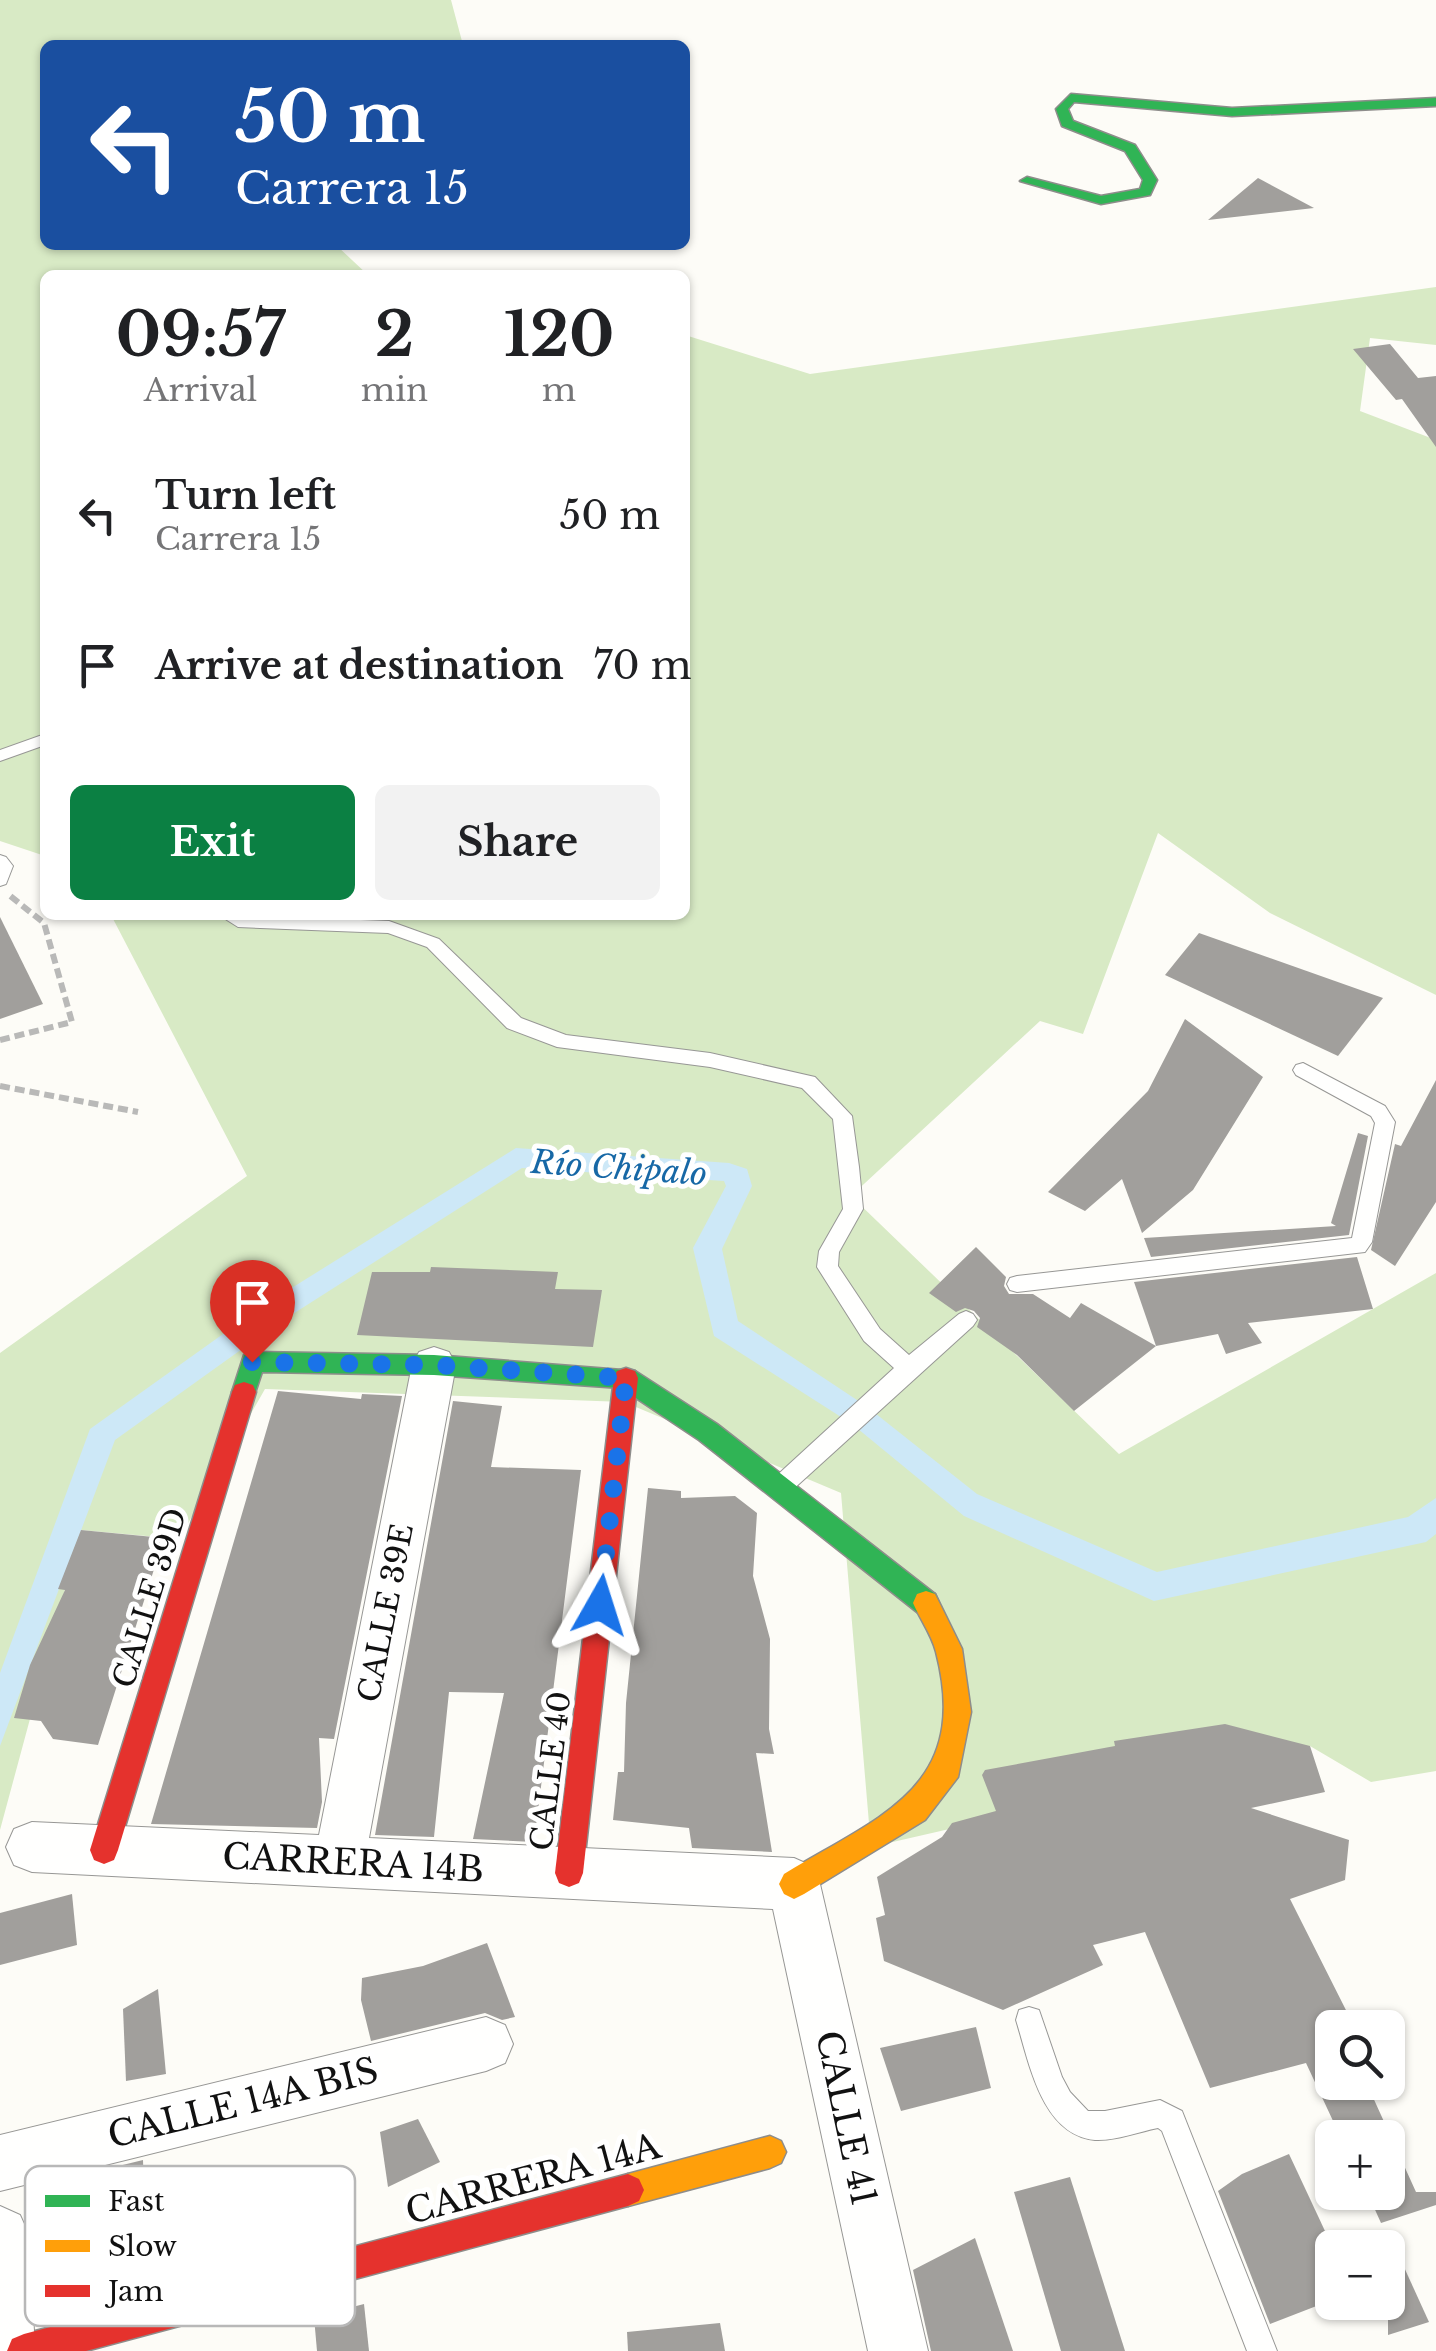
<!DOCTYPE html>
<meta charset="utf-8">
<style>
:root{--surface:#fff;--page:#f2f2f2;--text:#202124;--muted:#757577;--accent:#0b8043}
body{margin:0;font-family:"Libre Baskerville",serif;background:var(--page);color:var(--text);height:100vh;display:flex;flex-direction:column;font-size:38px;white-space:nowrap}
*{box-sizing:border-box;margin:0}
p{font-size:32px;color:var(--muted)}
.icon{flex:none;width:55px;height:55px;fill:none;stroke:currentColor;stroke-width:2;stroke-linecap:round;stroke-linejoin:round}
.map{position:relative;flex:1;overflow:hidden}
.panel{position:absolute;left:40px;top:270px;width:650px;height:650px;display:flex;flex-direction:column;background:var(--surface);border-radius:15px;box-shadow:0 2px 8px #0004}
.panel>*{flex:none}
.guide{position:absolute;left:40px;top:40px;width:650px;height:210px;border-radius:15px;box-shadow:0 2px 8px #0004;background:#1a4fa0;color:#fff;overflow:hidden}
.controls{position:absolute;left:1315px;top:2010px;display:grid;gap:20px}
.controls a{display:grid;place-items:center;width:90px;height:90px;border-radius:15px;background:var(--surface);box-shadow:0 2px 8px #0004;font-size:50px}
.pin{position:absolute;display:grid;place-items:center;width:85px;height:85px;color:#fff;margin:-102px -42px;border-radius:50% 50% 50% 0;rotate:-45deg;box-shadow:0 0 10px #0007}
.pin .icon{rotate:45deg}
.me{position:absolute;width:110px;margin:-55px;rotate:6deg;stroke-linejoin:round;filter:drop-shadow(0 0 8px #0008)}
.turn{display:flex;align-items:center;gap:35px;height:210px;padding:0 30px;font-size:45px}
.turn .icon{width:130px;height:130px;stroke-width:2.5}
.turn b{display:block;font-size:70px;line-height:85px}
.eta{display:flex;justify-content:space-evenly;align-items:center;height:170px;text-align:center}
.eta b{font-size:60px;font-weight:700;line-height:70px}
.action{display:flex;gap:20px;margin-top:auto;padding:20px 30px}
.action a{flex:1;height:115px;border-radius:15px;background:var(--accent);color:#fff;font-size:40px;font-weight:700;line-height:115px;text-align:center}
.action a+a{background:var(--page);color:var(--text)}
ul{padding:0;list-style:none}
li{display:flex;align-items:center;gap:30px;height:150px;padding:0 30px}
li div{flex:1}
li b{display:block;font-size:38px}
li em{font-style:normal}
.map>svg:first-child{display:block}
.forest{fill:#d8eac5}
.water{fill:#cde8f7}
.building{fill:#a19f9c}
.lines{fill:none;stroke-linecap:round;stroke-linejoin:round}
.lane-casing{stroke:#979795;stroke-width:2}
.street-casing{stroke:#979795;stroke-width:2}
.fast-casing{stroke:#8e8d8b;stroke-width:3}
.slow-casing{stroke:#8e8d8b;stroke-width:3}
.jam-casing{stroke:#8e8d8b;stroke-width:3}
.path{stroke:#b9b9b8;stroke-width:6;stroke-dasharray:10 5;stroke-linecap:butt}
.lane{fill:#fffffe;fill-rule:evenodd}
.street{fill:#fffffe;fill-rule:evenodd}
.fast{fill:#30b455;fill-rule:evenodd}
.slow{fill:#ff9f0a;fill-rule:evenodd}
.jam{fill:#e5322d;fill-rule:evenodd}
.route{stroke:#1a73e8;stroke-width:18;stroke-dasharray:0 32.4}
.labels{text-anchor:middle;stroke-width:10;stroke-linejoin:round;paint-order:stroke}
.street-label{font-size:30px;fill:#111;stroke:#fff}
.water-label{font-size:32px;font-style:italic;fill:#1768a6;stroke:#fff}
.near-street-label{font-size:35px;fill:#111;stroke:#fff}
.key{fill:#fff;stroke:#b8b8b8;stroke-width:2.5}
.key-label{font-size:28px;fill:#111}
</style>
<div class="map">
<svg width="1436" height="2351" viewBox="0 0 1436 2351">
<rect width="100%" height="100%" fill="#fdfcf7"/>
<g class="forest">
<path d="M0 0H451L463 45H45V245H336L368 275H45V856L0 841Z"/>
<path d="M1436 287V345L1370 338 1360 411 1436 440V995L1270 913 1158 833 1083 1034 1040 1021 851 1196 1119 1454 1436 1273V1771L1371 1782 1310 1746 871 1847 841 1493 624 1402 265 1389 179 1539 81 1530 0 1830V1353L247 1176 111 915H685V335L810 374Z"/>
</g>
<path class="water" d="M516 1148 729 1163 747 1169 752 1186 722 1249 738 1321 866 1406 977 1494 1157 1572 1408 1517 1436 1498V1534L1426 1542 1154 1601 964 1516 852 1424 714 1336 693 1248 726 1186 724 1181 522 1168 274 1326 115 1440 0 1746V1673L90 1429 258 1309Z"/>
<g class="building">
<path d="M1258 178 1314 208 1208 220Z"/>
<path d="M1390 344 1418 378 1436 376V447L1402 399 1396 400 1353 349Z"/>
<path d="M0 917 43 1004 0 1019Z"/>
<path d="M1199 933 1383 998 1338 1056 1165 975Z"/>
<path d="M1185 1019 1263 1077 1193 1190 1142 1233 1122 1179 1085 1211 1048 1192 1148 1091Z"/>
<path d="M1436 1080V1202L1395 1266 1371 1250 1395 1144 1401 1146Z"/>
<path d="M1358 1133 1368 1136 1349 1235 1151 1257 1144 1238 1336 1226 1331 1223Z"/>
<path d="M976 1247 1006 1277 1004 1286 1009 1294H1033L1070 1318 1081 1303 1156 1346 1074 1411 1017 1355 977 1327 980 1318 974 1311 965 1308 956 1312 929 1293Z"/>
<path d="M1357 1257 1373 1309 1248 1323 1262 1343 1226 1354 1218 1334 1156 1346 1134 1282Z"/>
<path d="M431 1267 558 1272 555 1289 602 1290 593 1347 357 1335 372 1272H430Z"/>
<path d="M278 1391 361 1399 362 1394 402 1396 334 1739 319 1738 322 1802 317 1828 151 1824Z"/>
<path d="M453 1401 502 1406 491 1467 581 1470 534 1842 473 1839 504 1693 449 1692 434 1837 375 1835Z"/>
<path d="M648 1488 681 1491V1498L735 1496 757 1513 753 1576 770 1639 769 1729 774 1754 756 1753 772 1852 692 1848 689 1828 613 1820 618 1772H624L626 1703Z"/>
<path d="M81 1530 164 1538 98 1745 53 1739 41 1721 14 1718 30 1665 65 1590 58 1589Z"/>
<path d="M1225 1724 1310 1746 1325 1792 1251 1808 1349 1840 1345 1880 1290 1899 1355 2028H1332V2082H1366L1416 2192H1436V2205L1381 2223 1367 2192H1388V2138H1341L1306 2063 1210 2088 1145 1932 1093 1945 1103 1965 1003 2010 884 1961 876 1918 885 1915 877 1877 942 1837 952 1823 996 1811 982 1775 985 1770 1115 1746 1114 1741Z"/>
<path d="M72 1894 77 1945 0 1965V1913Z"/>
<path d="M487 1943 515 2017 502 2020 485 2013 371 2041 361 2000 362 1978 423 1966Z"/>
<path d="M158 1989 166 2074 126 2081 123 2009Z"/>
<path d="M976 2027 991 2088 901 2111 880 2048Z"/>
<path d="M418 2119 440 2162 388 2187 380 2132Z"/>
<path d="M1289 2154 1332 2246V2300L1270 2324 1218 2191 1242 2174Z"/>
<path d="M143 2160 144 2191 85 2195 86 2206 63 2207 67 2266 35 2276 33 2235 25 2217 36 2214 33 2187Z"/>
<path d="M1070 2177 1125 2351H1061L1014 2192Z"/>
<path d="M1388 2232 1429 2322 1388 2335Z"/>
<path d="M975 2238 1013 2351H931L913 2270Z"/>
<path d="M364 2304 369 2351H317L314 2317Z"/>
<path d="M720 2323 725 2351H628L627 2332Z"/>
</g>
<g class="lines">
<g class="lane-casing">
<g id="lane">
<path d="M45 734V745L0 761V750Z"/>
<path d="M0 855 6 857 13 866 6 884 0 886Z"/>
<path d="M219 915 389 921 439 939 521 1018 566 1035 710 1053 815 1077 852 1116 859 1167 863 1209 839 1252 838 1266 880 1329 909 1355 959 1314 966 1311 973 1314 977 1320 973 1326 789 1493 781 1496 773 1493 770 1486 773 1479 894 1368 864 1341 817 1267 819 1251 843 1209 833 1119 802 1088 710 1067 557 1047 507 1028 427 947 388 933 238 927Z"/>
<path d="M1303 1063 1385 1106 1395 1122 1372 1242 1365 1252 1017 1292 1010 1290 1007 1284 1010 1278 1017 1276 1352 1238 1375 1123 1371 1116 1296 1075 1293 1070 1296 1065Z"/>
<path d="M1029 2007 1039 2010 1062 2077 1070 2092 1088 2111H1105L1160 2100 1182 2111 1277 2351H1247L1162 2131 1158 2128C1138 2132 1115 2141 1095 2140 1041 2135 1029 2061 1016 2020L1019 2010Z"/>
</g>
</g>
<g class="street-casing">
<g id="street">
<path d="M434 1347 449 1352 456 1365 369 1838 794 1858 812 1866 820 1884 928 2351H868L773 1909 32 1872 14 1865 6 1847 14 1829 32 1822 319 1835 412 1365 419 1352Z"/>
<path d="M486 2017 505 2025 513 2044 505 2063 486 2071 0 2191V2135Z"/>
<path d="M0 2206 20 2215 29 2235 35 2351H0Z"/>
</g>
</g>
<g class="fast-casing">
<g id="fast">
<path d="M1071 94 1232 108 1436 98V106L1232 116 1074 102 1068 109 1073 121 1135 145 1157 180 1150 195 1101 204 1020 181 1027 177 1101 196 1140 189 1143 180 1125 151 1062 126 1056 109Z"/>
<path d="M253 1352 434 1355 635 1371 717 1424 935 1594 939 1603 935 1612 926 1615 917 1612 699 1440 621 1388 434 1375 262 1372 253 1399 244 1402 235 1399 232 1392 244 1355Z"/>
</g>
</g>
<g class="slow-casing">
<g id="slow">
<path d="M926 1591 935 1594 962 1649 971 1712 958 1777 925 1820 804 1894 794 1899 784 1894 779 1884 784 1874C881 1815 971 1788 936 1652 932 1635 920 1619 913 1603L917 1594Z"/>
<path d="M770 2136 781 2141 786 2152 781 2163 770 2168 628 2206 617 2201 612 2190 617 2179 628 2174Z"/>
</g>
</g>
<g class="jam-casing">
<g id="jam">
<path d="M626 1368 635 1371 638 1378 583 1873 579 1883 569 1887 559 1883 555 1873 614 1378 617 1371Z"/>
<path d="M244 1382 253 1385 256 1392 118 1850 114 1860 104 1864 94 1860 90 1850 232 1392 235 1385Z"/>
<path d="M628 2174 639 2179 644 2190 639 2201 628 2206 86 2351H7L12 2339 24 2334Z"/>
</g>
</g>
<g class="path">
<path d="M0 1040 72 1022 44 923 9 895"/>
<path d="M0 1086 138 1112"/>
</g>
<use href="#lane" class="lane"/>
<use href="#street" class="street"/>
<use href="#fast" class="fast"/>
<use href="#slow" class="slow"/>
<use href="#jam" class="jam"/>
</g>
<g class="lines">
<path class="route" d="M252 1362 434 1365 626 1378 600 1605"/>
</g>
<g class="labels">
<g class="street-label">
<text transform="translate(150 1598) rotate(-73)" y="10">CALLE 39D</text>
<text transform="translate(386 1613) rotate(-79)" y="10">CALLE 39E</text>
<text transform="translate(551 1771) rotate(-83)" y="10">CALLE 40</text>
</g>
<g class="water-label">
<text transform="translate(619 1168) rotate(4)" y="11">Río Chipalo</text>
</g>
<g class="near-street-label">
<text transform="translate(353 1863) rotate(3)" y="12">CARRERA 14B</text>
<text transform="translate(243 2103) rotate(-14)" y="12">CALLE 14A BIS</text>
<text transform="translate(846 2118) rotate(78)" y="12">CALLE 41</text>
<text transform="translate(533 2179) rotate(-15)" y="12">CARRERA 14A</text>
</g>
</g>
<rect x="25" y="2166" width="330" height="160" rx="15" class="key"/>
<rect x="45" y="2195" width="45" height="12" fill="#30b455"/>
<rect x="45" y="2240" width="45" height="12" fill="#ff9f0a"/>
<rect x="45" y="2285" width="45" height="12" fill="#e5322d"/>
<g class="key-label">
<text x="108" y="2211">Fast</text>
<text x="108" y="2256">Slow</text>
<text x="108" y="2301">Jam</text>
</g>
</svg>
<div class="controls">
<a><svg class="icon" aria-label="search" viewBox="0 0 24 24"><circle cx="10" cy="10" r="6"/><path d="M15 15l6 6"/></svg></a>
<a>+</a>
<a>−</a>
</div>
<div class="pin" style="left:252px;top:1362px;background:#d93025"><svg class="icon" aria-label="arrive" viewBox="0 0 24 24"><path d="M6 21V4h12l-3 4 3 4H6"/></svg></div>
<svg class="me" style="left:600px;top:1605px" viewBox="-20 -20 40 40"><path d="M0-17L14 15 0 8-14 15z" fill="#1a73e8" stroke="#fff" stroke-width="4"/></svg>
<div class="guide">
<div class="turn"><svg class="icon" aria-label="left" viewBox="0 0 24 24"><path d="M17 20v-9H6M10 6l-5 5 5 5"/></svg><div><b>50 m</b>Carrera 15</div></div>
</div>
<section class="panel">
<div class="eta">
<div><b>09:57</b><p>Arrival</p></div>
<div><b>2</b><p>min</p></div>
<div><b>120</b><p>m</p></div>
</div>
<ul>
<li><svg class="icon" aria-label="left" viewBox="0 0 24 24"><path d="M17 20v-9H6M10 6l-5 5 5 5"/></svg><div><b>Turn left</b><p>Carrera 15</p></div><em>50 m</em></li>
<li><svg class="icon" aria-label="arrive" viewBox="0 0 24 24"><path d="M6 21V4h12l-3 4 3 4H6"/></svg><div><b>Arrive at destination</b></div><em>70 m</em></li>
</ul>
<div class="action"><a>Exit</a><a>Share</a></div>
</section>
</div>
